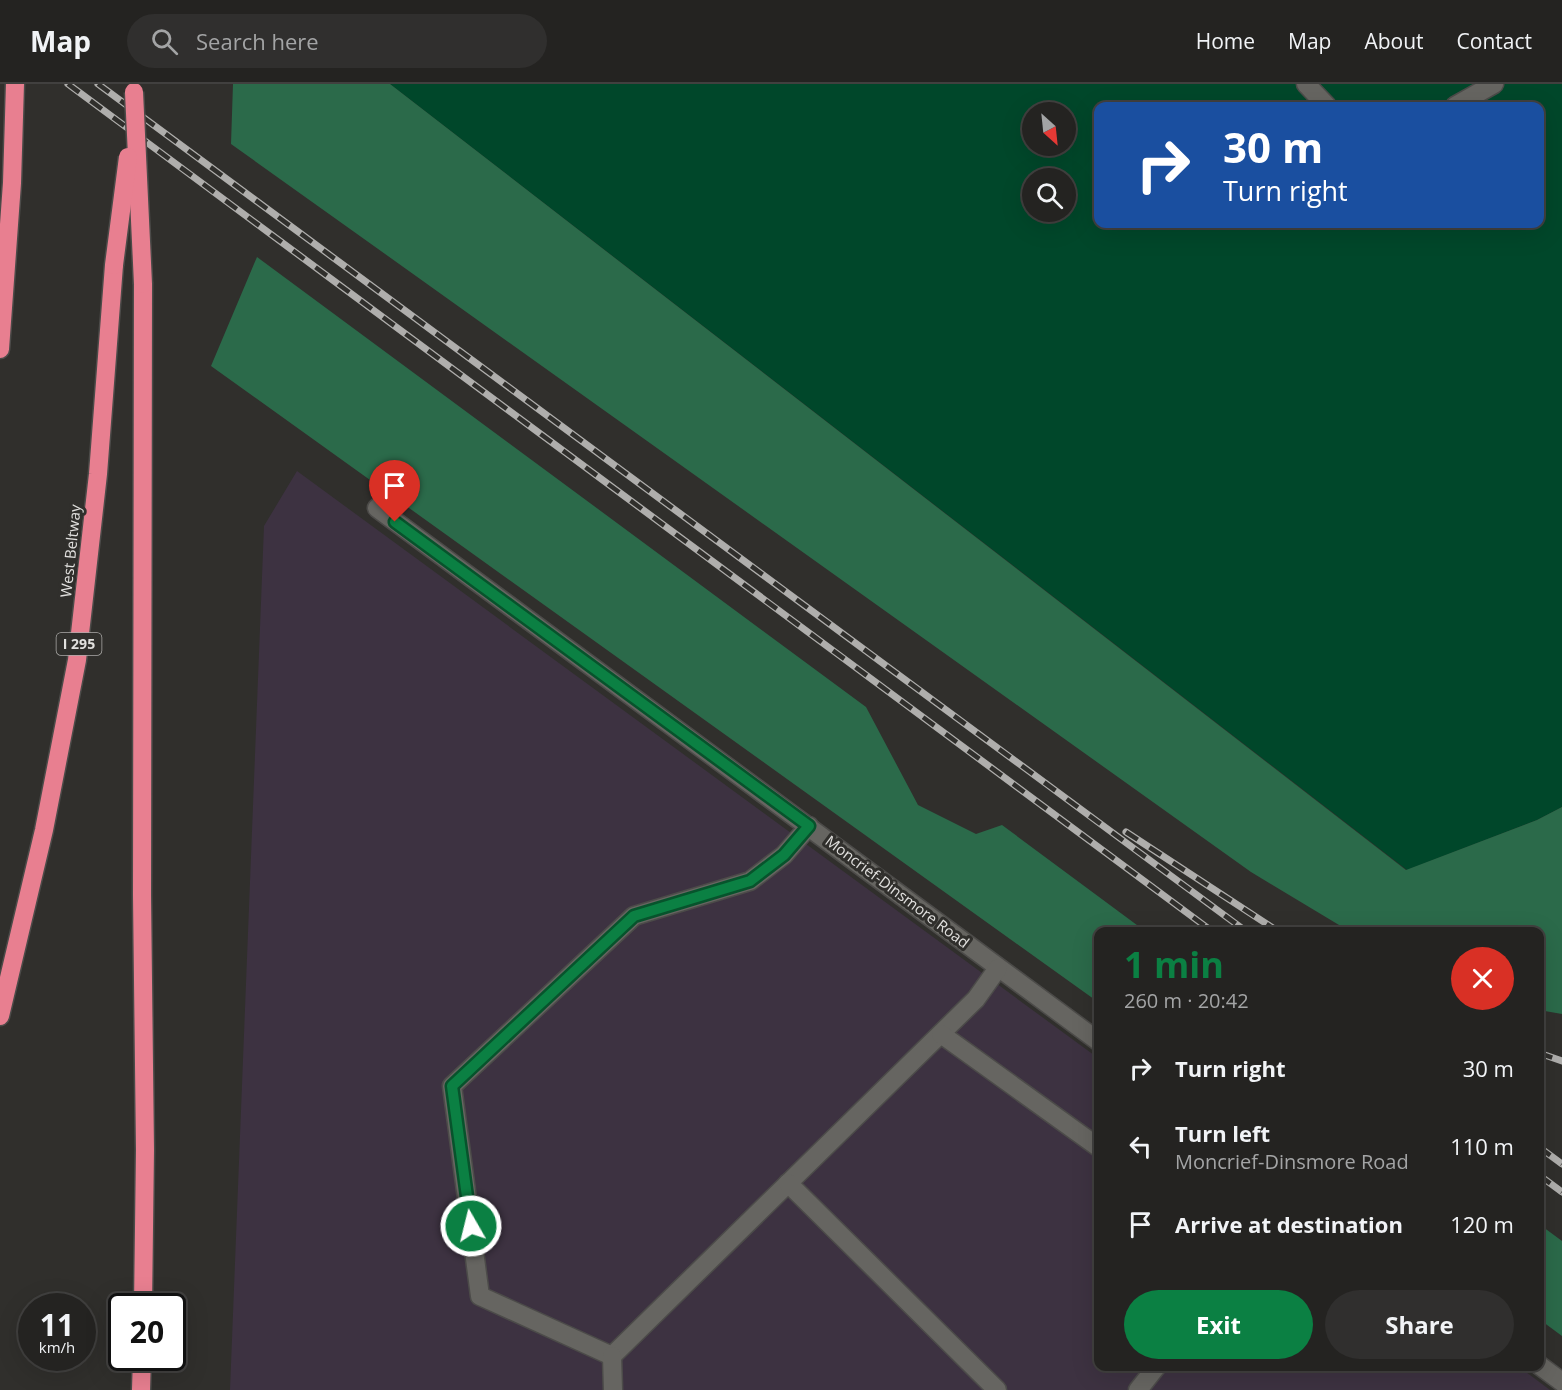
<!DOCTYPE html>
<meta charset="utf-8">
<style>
:root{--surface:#242321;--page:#302f2e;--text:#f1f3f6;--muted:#a3a4a5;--line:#41403f;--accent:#0b8043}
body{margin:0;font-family:"Open Sans",sans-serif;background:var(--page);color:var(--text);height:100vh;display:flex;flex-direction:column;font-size:22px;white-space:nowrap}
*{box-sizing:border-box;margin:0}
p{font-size:20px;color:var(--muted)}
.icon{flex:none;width:33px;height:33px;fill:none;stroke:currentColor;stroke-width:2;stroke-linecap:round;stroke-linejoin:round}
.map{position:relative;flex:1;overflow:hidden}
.sheet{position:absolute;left:1094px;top:843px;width:450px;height:444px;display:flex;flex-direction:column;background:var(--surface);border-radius:12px;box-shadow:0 6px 24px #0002,0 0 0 2px var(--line)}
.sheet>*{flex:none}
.hud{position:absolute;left:1094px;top:18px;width:450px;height:126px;border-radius:12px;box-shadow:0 6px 24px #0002,0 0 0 2px var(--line);background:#1a4fa0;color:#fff;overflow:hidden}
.needle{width:39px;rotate:153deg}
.fabs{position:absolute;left:1022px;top:18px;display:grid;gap:12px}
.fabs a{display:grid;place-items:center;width:54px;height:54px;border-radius:50%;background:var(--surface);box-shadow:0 6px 24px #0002,0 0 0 2px var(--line);font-size:30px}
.speed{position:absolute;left:18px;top:1209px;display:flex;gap:12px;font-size:30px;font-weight:700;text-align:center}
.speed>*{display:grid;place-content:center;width:78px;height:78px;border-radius:50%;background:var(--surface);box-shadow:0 6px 24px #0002,0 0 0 2px var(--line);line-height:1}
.speed small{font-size:15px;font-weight:400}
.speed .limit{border:3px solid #111;border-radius:9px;background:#fff;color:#111}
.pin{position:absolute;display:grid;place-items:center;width:51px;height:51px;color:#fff;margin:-62px -26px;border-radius:50% 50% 50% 0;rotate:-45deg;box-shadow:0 0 6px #0007}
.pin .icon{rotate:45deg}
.me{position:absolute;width:66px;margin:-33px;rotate:352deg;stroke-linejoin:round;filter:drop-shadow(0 0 4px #0008)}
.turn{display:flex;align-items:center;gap:21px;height:126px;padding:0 30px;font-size:27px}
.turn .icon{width:78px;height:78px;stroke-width:2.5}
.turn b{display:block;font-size:42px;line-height:51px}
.round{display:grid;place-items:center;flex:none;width:63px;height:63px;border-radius:32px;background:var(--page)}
.summary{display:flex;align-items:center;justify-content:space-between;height:102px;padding:0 30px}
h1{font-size:36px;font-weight:700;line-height:45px;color:var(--accent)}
.cta{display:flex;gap:12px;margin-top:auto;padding:12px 30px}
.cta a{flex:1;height:69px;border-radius:36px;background:var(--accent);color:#fff;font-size:24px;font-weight:700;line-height:69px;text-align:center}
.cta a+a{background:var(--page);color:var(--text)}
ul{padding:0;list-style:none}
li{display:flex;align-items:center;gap:18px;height:78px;padding:0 30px}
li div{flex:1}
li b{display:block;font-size:22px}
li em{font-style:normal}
header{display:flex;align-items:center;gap:36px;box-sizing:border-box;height:84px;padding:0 30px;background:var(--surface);border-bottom:2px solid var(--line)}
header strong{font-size:28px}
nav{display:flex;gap:33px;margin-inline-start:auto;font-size:21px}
.search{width:420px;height:54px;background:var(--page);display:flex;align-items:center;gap:15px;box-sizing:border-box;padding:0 21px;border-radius:33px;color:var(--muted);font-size:22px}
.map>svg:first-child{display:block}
.industrial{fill:#3d3241}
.green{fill:#00472a;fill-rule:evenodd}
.forest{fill:#2b6a4a}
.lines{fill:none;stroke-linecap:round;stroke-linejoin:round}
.minor-casing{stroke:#4c4b49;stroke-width:21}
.highway-casing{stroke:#4c4b49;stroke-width:21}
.minor{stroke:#666561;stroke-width:18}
.highway{stroke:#e87f90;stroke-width:18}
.rail-casing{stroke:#afaeac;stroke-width:7}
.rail{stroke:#302f2c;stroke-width:4.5;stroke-dasharray:14;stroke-linecap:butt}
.highway-bridge-casing{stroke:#4c4b49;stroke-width:21;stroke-linecap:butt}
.highway-bridge{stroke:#e87f90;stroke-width:18}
.route-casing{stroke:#07532c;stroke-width:15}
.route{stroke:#0b8043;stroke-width:10}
.labels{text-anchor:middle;stroke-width:6;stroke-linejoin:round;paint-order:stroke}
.shield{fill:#302f2c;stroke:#acaba9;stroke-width:1.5}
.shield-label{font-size:14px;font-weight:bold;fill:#e1e0de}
.street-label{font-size:15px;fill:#e1e0de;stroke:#302f2c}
</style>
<header>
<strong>Map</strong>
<div class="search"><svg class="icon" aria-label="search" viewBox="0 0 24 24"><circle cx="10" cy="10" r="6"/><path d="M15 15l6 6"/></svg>Search here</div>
<nav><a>Home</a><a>Map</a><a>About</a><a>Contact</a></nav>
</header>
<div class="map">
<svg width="1562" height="1306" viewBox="0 0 1562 1306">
<rect width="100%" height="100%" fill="#302f2c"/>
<path class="industrial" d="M297 387 1098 974V1282H1518L1550 1306H230L264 442Z"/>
<path class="green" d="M390 0H1562V723L1537 736 1407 786ZM1098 22H1539V140H1098ZM1032 28H1065V62H1032ZM1032 94H1065V128H1032Z"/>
<g class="forest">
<path d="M233 0H390L1406 786 1537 736 1562 723V930L1539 926V848L1349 847 1251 788 231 60Z"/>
<path d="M257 173 866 623 918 721 976 750 1002 741 1145 847 1098 848V918L211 282Z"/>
<path d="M1539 1140 1562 1157V1252L1539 1235Z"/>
</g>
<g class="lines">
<g class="minor-casing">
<g id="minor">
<path d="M1306 0 1327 22"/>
<path d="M1455 22 1494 0"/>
<path d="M377 424 1098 957"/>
<path d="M809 742 784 771 750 797 634 832 452 1002 480 1212 612 1272 976 915 998 884"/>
<path d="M941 950 1098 1063"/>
<path d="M788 1099 997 1306"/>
<path d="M612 1272 613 1306"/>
<path d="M1539 1281 1562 1298"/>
<path d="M1138 1306 1157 1282"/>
</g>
</g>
<g class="highway-casing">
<g id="highway">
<path d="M0 265 12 99 15 0"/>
<path d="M0 932 44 746 77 576 98 390 114 181"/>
<path d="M143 1222 145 1066 142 811 143 200"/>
<path d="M141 1306 142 1274"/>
</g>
</g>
<use href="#minor" class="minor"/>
<use href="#highway" class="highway"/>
<g class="rail-casing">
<g id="rail">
<path d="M68 0 1213 848"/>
<path d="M98 0 1247 848"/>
<path d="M1126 748 1279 848"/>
<path d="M1539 969 1562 977"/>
<path d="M1539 1063 1562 1080"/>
<path d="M1539 1091 1562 1108"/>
</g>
</g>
<use href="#rail" class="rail"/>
<g class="highway-bridge-casing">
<g id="highway-bridge">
<path d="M134 8 143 200"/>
<path d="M114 181 128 73"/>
</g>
</g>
<use href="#highway-bridge" class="highway-bridge"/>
</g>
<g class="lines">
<g class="route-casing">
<path id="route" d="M395 438 809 742 784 771 750 797 634 832 452 1002 471 1142"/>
</g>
<use href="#route" class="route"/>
</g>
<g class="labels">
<rect class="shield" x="56.5" y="549" width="45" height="22" rx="4.5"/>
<g class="shield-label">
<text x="79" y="565">I 295</text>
</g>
<g class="street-label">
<text transform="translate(71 467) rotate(-84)" y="5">West Beltway</text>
<text transform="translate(897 808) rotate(37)" y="5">Moncrief-Dinsmore Road</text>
</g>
</g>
</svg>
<div class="fabs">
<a><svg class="needle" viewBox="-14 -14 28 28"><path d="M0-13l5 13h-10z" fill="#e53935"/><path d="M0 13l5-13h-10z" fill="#a3a4a5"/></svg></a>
<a><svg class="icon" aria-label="search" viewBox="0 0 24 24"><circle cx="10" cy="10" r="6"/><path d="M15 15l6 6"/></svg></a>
</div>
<div class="speed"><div>11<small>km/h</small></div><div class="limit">20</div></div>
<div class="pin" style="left:395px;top:438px;background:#d93025"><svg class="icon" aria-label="arrive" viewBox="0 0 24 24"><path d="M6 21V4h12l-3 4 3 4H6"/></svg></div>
<svg class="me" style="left:471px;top:1142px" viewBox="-20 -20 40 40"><circle r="17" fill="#0b8043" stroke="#fff" stroke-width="3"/><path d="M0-11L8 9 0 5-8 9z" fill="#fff"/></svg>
<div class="hud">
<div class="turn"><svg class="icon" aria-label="right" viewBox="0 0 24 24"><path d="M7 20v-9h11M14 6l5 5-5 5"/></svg><div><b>30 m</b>Turn right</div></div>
</div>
<section class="sheet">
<div class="summary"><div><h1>1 min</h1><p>260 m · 20:42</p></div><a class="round" style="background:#d93025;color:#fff"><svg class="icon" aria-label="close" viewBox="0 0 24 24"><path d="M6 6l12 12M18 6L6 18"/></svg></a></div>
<ul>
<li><svg class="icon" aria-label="right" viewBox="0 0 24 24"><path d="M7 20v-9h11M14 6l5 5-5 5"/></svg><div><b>Turn right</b></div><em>30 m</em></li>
<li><svg class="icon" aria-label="left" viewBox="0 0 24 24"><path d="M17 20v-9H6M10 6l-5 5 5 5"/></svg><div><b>Turn left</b><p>Moncrief-Dinsmore Road</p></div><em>110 m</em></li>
<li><svg class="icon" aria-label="arrive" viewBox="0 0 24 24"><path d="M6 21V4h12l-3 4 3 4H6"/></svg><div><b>Arrive at destination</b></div><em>120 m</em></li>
</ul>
<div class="cta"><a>Exit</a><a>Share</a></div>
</section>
</div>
